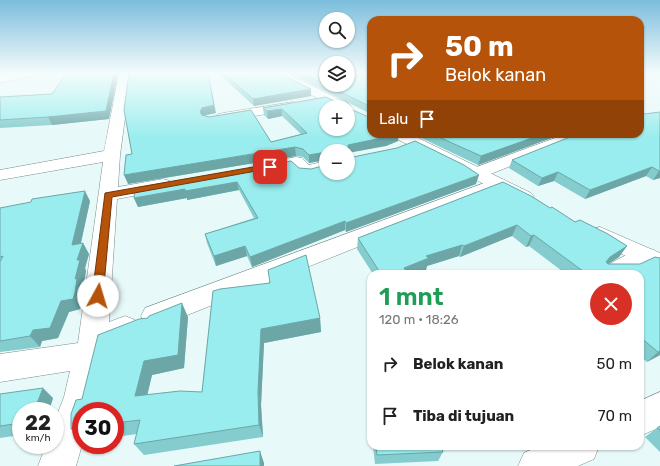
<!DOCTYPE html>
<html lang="id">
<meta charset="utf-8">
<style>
:root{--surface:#fff;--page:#f2f2f2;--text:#222;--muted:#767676}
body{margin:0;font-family:Rubik,sans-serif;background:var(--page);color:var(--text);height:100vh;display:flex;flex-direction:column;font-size:15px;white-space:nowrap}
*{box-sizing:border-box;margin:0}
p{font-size:13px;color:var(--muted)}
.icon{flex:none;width:22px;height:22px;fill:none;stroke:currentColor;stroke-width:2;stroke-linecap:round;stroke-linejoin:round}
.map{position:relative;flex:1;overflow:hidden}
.side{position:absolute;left:367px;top:270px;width:277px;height:180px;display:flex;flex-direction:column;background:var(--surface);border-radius:12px;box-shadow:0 1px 3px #0004}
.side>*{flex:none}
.hud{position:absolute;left:367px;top:16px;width:277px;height:122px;border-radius:12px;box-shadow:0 1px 3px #0004;background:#b45309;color:#fff;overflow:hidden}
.controls{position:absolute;left:319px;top:12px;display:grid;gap:8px}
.controls a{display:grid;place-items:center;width:36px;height:36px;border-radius:50%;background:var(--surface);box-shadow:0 1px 3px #0004;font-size:20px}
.speed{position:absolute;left:12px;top:402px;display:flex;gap:8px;font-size:20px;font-weight:700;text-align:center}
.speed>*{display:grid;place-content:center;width:52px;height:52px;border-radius:50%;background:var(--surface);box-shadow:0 1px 3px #0004;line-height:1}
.speed small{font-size:10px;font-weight:400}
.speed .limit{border:6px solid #d22;background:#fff;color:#111}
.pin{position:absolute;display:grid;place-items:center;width:34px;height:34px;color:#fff;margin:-17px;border-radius:8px;box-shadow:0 2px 6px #0006}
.me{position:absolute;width:44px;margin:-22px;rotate:6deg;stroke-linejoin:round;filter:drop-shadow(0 0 3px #0008)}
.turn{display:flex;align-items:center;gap:14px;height:84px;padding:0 12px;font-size:18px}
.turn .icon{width:52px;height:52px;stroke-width:2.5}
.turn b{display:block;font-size:28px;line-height:34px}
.then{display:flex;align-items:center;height:38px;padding:0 12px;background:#0003;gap:8px;font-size:15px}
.round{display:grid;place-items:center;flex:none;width:42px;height:42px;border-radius:21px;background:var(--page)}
.headline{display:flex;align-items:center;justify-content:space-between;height:68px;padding:0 12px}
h1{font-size:24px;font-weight:600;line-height:30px;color:#1e9e55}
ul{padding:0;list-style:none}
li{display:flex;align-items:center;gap:12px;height:52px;padding:0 12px}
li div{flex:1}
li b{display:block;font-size:15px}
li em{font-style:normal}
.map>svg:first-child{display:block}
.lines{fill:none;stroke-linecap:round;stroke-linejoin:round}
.minor-casing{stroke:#7b8b8b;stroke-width:1}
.tertiary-casing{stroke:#7b8b8b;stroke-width:1}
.minor{fill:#fff;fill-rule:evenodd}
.tertiary{fill:#fff;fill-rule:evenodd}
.wall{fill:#84cccd}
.shaded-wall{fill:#6ca6a7}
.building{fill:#9aedee;stroke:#6ca6a7}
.route{fill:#b45309;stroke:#753606}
</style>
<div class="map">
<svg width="660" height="466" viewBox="0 0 660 466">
<rect width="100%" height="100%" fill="#e7f9f9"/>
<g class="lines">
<g class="minor-casing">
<g id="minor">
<path d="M15 73H39L37 75 33 76 0 83V75Z"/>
<path d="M119 73H131L120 155 118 187 163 179 170 181 172 185 170 189 117 199 109 322 125 316 135 320 139 328 135 336 106 348 92 411H81L82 445 76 466H38L46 445H55V420L64 397 70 371 0 382V354L78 343 103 162 0 180V170L104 151Z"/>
<path d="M293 102 298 103 300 106 298 109 223 121 218 120 216 117 218 114 223 113Z"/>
<path d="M566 134H592L589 137 571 142 483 177 477 178 471 177 468 173 471 169Z"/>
<path d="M296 157 302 158 309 165 326 161V172C309 177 305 182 292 168L264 173 258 172 255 168 258 164Z"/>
<path d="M498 178 505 180 507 184 505 188 165 324 155 327 145 324 141 316 145 308Z"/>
<path d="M646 248 654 250 658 256 654 262 632 274H600C606 262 633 252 646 248Z"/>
<path d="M660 392V427L640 436V401Z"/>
<path d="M539 446H599L594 459 578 466H518L524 453Z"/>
</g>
</g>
<g class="tertiary-casing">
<g id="tertiary">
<path d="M272 73H286L349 104 351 107 348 110V107H334L274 75Z"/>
<path d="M390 134H410L531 193 534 197 531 201 524 203 517 201 393 137Z"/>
<path d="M600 227 660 253V272L652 269 592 239 589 234 592 229Z"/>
</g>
</g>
<use href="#minor" class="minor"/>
<use href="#tertiary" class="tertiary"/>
</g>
<g class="wall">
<path d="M67 73H118L109 119 52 125 0 128V97L52 94Z"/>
<path d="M129 73 216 113 204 116 271 142 301 134 282 116 268 119 264 115 263 108 334 101H345L289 73H326V85H348L371 73V114L347 102 326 107 398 141 386 146 326 151V160L309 163 303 157 296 156 128 184 132 154Z"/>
<path d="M218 73H241L232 75 235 77 311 89V96L254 106Z"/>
<path d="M660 112V178L653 180 646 176 585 199 554 181 538 186 509 168 512 160 640 134 644 114Z"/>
<path d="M413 134H562L478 165Z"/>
<path d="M299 168 311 169 476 184 346 232 345 230 252 267 247 256 216 266 207 243 205 234 254 218 239 190 187 200V198L138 207 134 198Z"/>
<path d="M503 182 531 196 550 208 552 207 575 222 580 220 608 234 627 246 619 257 608 264H640L655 257 660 258V355L647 362 640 356V274H566L529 246 526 247 512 236 460 257 459 256 427 266 426 270 415 274H373L357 249 358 238Z"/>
<path d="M90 201 81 243H83L89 254 85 268 86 271 83 287 84 289 82 303 80 309 69 312 58 338 42 341 40 347 0 352V208Z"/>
<path d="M213 291 320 318 321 332 264 343 261 405 263 437 144 455 134 444 137 434 115 437V411H81V439L71 429 82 399 188 317 184 368 152 375 147 395 202 392Z"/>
<path d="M369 353H371V371L368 364Z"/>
<path d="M0 394 53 398 49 411H21V435L0 438Z"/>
<path d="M371 404V430L369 414Z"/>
<path d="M660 426V452L645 437Z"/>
<path d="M373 446H441L443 452 438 461 375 464Z"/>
</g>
<g class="shaded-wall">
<path d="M114 73H118L109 119 52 125 48 117Z"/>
<path d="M208 73 216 113 204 115 202 120 200 112Z"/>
<path d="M228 73H241L231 75Z"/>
<path d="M311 89V96L254 106 253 99Z"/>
<path d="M282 109V116L268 119 267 111Z"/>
<path d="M396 134H399L398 141 386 146 348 153V145Z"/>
<path d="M543 134H562L478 165 481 156Z"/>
<path d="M295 147 296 156 128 184 124 175Z"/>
<path d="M326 152V160L309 163V155Z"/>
<path d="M652 167 646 176 585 199 590 190Z"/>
<path d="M659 171H660V178L653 180Z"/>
<path d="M558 172 554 181 538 186 542 178Z"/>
<path d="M479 175 476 184 346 232V223Z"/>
<path d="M237 182 239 190 187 200V198L138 207 134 198 185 189Z"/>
<path d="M85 191 90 201 78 256 72 245Z"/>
<path d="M345 221V230L252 267 250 257Z"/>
<path d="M517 225 512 236 460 257 464 246Z"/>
<path d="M534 235 529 246 526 247 531 236Z"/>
<path d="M83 243 89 254 85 268 86 271 83 287 84 289 82 303 80 309 69 312 58 338 42 341 40 347 30 336 33 330 61 301 75 279 77 260Z"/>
<path d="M462 245 459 256 427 266 426 270 415 274H403L404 268 426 256Z"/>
<path d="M245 246 247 256 216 266 214 256Z"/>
<path d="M627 246 619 257 602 268 610 257Z"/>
<path d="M182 303 188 317 184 368 152 375 144 409 135 396 144 361Z"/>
<path d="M320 318 321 332 264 343 261 405 263 437 259 425 258 392 261 329Z"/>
<path d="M660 351V355L647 362 658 352Z"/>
<path d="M43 388 53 398 49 411H34Z"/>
<path d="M260 451 264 463V466H260Z"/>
</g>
<g class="building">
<path d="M67 73H114L106 111 48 117 0 120V97L52 94Z"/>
<path d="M129 73H208L214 105 202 108 200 112 202 115 209 117 251 110 271 142 307 133 282 109 267 111 263 108 326 97 334 101H347L348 107H326V129H348V108L371 118V134H396L386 137 348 145V151H326V152L309 155 303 149 295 147 124 175 126 155 132 154 124 110Z"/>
<path d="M224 73H228L235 77 255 73H279L311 89 253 99Z"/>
<path d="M302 73H326V85Z"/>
<path d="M348 73H371V107L327 85H348Z"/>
<path d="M640 112H643L644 114 660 112V171H659L652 167 590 190 558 172 542 178 512 160 575 135 580 134H640Z"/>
<path d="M432 134H543L481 156Z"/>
<path d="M415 141 464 165 479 175 346 223 345 221 250 257 245 246 214 256 205 234 258 218 237 182 185 191V189L134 198 135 188 291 161 299 168 311 169 326 165V173H348V158L397 148Z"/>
<path d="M503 182 531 196 550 208 552 207 575 222 580 220 608 234 627 246 610 257 606 262 608 264H640L655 257 660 258V351L658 352 640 337V274H587L534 235 531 236 517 225 464 246 462 245 426 256 429 258 404 268 407 273 404 274H381L358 238Z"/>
<path d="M85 191 72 245 83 243 77 260H80L75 279 77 278 75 293 73 299 61 301 50 328 33 330 30 336 0 341V262L3 256 0 257V208L31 202 32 199Z"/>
<path d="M306 255 320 318 261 329 258 392 259 425 134 444 140 420 115 423V411H81V428L71 429V414L76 400 82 399 98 335 139 319 148 318 149 316 182 303 178 355 144 361 135 396 180 391 202 392 213 291 220 289 270 283 268 270Z"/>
<path d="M640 380 644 383 640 386Z"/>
<path d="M43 388 34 411H21V423L0 426V394Z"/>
<path d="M660 426V430L657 428Z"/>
<path d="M376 446H441L443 452 377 455Z"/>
<path d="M260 451V466H174Z"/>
</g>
<linearGradient id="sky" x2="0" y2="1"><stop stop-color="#7bbddc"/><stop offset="0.53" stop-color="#f4fcfc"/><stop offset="1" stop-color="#f4fcfc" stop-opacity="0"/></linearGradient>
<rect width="660" height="138" fill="url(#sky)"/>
<path class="route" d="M270 164 274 167 273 168 112 197 103 296 101 299 98 301 94 299 92 296 105 193Z"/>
</svg>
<div class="controls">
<a><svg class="icon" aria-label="search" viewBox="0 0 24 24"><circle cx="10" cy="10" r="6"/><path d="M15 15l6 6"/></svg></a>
<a><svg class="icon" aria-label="layers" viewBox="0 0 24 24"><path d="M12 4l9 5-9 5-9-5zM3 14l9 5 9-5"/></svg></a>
<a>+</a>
<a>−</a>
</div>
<div class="speed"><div>22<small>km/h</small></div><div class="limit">30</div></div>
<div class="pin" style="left:270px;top:167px;background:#d93025"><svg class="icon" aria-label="arrive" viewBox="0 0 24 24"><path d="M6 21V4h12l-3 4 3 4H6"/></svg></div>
<svg class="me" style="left:98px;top:296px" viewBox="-20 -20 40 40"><circle r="19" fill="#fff"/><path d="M0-13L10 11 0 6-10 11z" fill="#b45309"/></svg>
<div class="hud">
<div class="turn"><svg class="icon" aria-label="right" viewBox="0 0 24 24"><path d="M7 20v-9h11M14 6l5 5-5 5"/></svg><div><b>50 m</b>Belok kanan</div></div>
<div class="then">Lalu<svg class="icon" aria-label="arrive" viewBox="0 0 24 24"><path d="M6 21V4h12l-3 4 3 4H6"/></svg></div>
</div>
<section class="side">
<div class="headline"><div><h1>1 mnt</h1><p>120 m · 18:26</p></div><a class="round" style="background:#d93025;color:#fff"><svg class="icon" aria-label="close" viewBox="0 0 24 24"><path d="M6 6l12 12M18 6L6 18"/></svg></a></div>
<ul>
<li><svg class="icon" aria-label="right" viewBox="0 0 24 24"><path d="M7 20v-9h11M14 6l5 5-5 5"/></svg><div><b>Belok kanan</b></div><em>50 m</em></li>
<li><svg class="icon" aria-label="arrive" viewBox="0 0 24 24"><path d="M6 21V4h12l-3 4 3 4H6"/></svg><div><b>Tiba di tujuan</b></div><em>70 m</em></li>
</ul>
</section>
</div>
